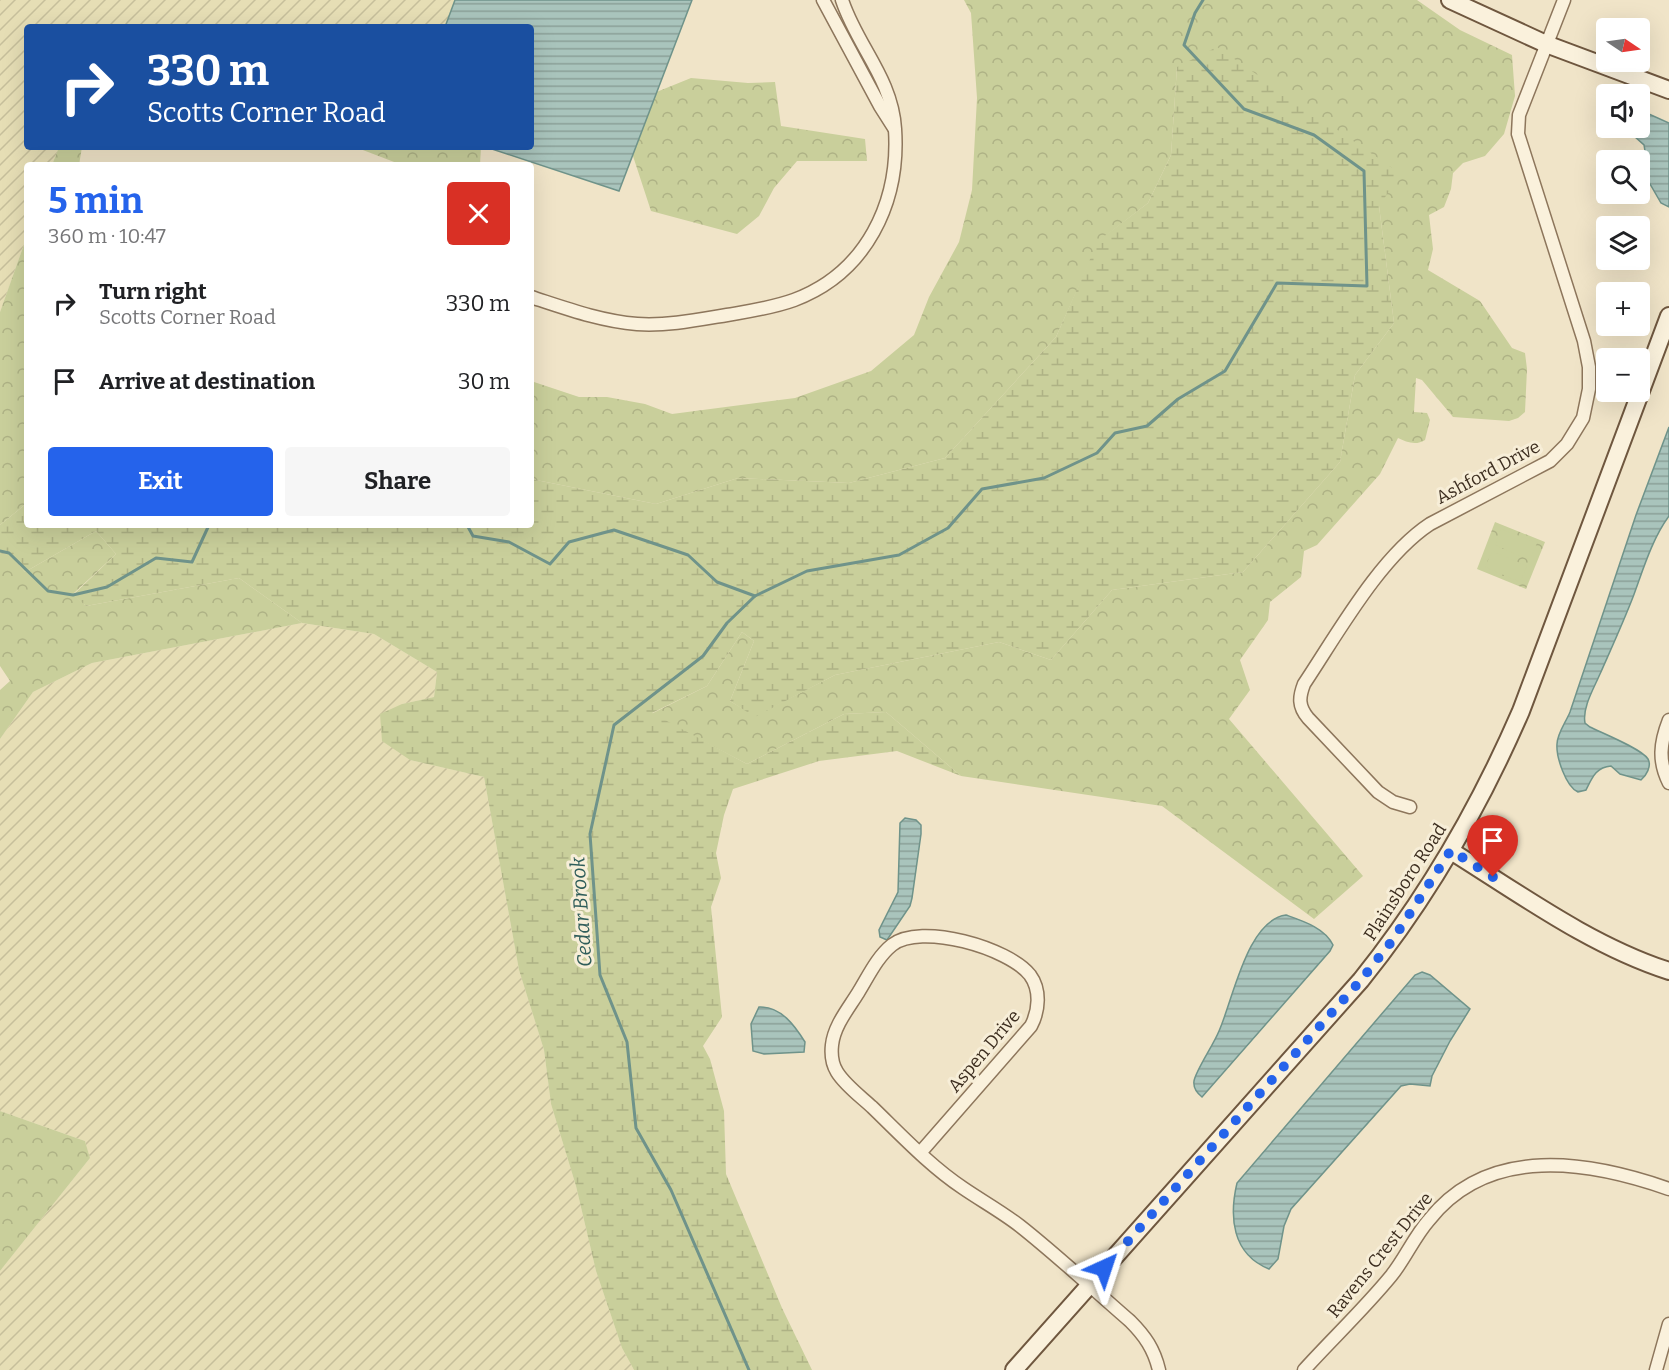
<!DOCTYPE html>
<meta charset="utf-8">
<style>
:root{--surface:#fff;--page:#f6f6f6;--text:#202124;--muted:#757577;--accent:#2563eb}
body{margin:0;font-family:Bitter,serif;background:var(--page);color:var(--text);height:100vh;display:flex;flex-direction:column;font-size:22px;white-space:nowrap}
*{box-sizing:border-box;margin:0}
p{font-size:20px;color:var(--muted)}
.icon{flex:none;width:33px;height:33px;fill:none;stroke:currentColor;stroke-width:2;stroke-linecap:round;stroke-linejoin:round}
.map{position:relative;flex:1;overflow:hidden}
.drawer{position:absolute;left:24px;top:162px;width:510px;height:366px;display:flex;flex-direction:column;background:var(--surface);border-radius:6px;box-shadow:0 6px 24px #0002}
.drawer>*{flex:none}
.guide{position:absolute;left:24px;top:24px;width:510px;height:126px;border-radius:6px;box-shadow:0 6px 24px #0002;background:#1a4fa0;color:#fff;overflow:hidden}
.needle{width:39px;rotate:103deg}
.buttons{position:absolute;left:1596px;top:18px;display:grid;gap:12px}
.buttons a{display:grid;place-items:center;width:54px;height:54px;border-radius:6px;background:var(--surface);box-shadow:0 6px 24px #0002;font-size:30px}
.pin{position:absolute;display:grid;place-items:center;width:51px;height:51px;color:#fff;margin:-62px -26px;border-radius:50% 50% 50% 0;rotate:-45deg;box-shadow:0 0 6px #0007}
.pin .icon{rotate:45deg}
.me{position:absolute;width:66px;margin:-33px;rotate:42deg;stroke-linejoin:round;filter:drop-shadow(0 0 4px #0008)}
.turn{display:flex;align-items:center;gap:21px;height:126px;padding:0 24px;font-size:27px}
.turn .icon{width:78px;height:78px;stroke-width:2.5}
.turn b{display:block;font-size:42px;line-height:51px}
.round{display:grid;place-items:center;flex:none;width:63px;height:63px;border-radius:6px;background:var(--page)}
.headline{display:flex;align-items:center;justify-content:space-between;height:102px;padding:0 24px}
h1{font-size:36px;font-weight:700;line-height:45px;color:var(--accent)}
.button{display:flex;gap:12px;margin-top:auto;padding:12px 24px}
.button a{flex:1;height:69px;border-radius:6px;background:var(--accent);color:#fff;font-size:24px;font-weight:700;line-height:69px;text-align:center}
.button a+a{background:var(--page);color:var(--text)}
ul{padding:0;list-style:none}
li{display:flex;align-items:center;gap:18px;height:78px;padding:0 24px}
li div{flex:1}
li b{display:block;font-size:22px}
li em{font-style:normal}
.map>svg:first-child{display:block}
.farmland{fill:url(#farmland-furrows)}
.forest{fill:url(#forest-crowns)}
.wetland{fill:url(#wetland-marsh)}
.pitch{fill:#c9cf9b}
.water{fill:url(#water-rules);stroke:#6f938a;stroke-width:1.5}
.lines{fill:none;stroke-linecap:round;stroke-linejoin:round}
.stream{stroke:#6f938a;stroke-width:3}
.street-casing{stroke:#8d765c;stroke-width:15}
.secondary-casing{stroke:#6f573f;stroke-width:20}
.street{stroke:#faf1dc;stroke-width:12}
.secondary{stroke:#faf1dc;stroke-width:16}
.route{stroke:#2563eb;stroke-width:10;stroke-dasharray:0 18}
.labels{text-anchor:middle;stroke-width:6;stroke-linejoin:round;paint-order:stroke}
.street-label{font-size:18px;fill:#3d2e20;stroke:#f7eed8}
.water-label{font-size:20px;font-style:italic;fill:#2f5d5a;stroke:#f7eed8}
</style>
<div class="map">
<svg width="1669" height="1370" viewBox="0 0 1669 1370">
<defs>
<pattern id="farmland-furrows" width="10" height="10" patternUnits="userSpaceOnUse" patternTransform="scale(1.5)"><rect width="10" height="10" fill="#e6deb5"/><path d="M-1 1l2-2M0 10L10 0M9 11l2-2" fill="none" stroke="#c6bf9b"/></pattern>
<pattern id="forest-crowns" width="20" height="18" patternUnits="userSpaceOnUse" patternTransform="scale(1.5)"><rect width="20" height="18" fill="#c9cf9b"/><path d="M2 6a3 3 0 1 1 6 0M12 15a3 3 0 1 1 6 0" fill="none" stroke="#aeb285"/></pattern>
<pattern id="wetland-marsh" width="20" height="14" patternUnits="userSpaceOnUse" patternTransform="scale(1.5)"><rect width="20" height="14" fill="#c9cf9b"/><path d="M1 5h8M5 5V1M11 12h8M15 12V8" fill="none" stroke="#aeb285"/></pattern>
<pattern id="water-rules" width="6" height="5" patternUnits="userSpaceOnUse" patternTransform="scale(1.5)"><rect width="6" height="5" fill="#a9c4bc"/><path d="M0 2.5h6" fill="none" stroke="#8ba098"/></pattern>
</defs>
<rect width="100%" height="100%" fill="#f0e4c8"/>
<g class="farmland">
<path d="M0 0H455L445 27H27V147H59L52 165H27V236L0 312Z"/>
<path d="M302 623 374 634 437 672 434 697 402 704 410 760 484 777 519 970 544 1050 551 1104 576 1186 596 1271 622 1348 634 1370H0V1271L90 1158 85 1141 0 1111V739L33 692 92 663Z"/>
</g>
<g class="forest">
<path d="M964 0H1417L1460 30 1512 55 1515 96 1504 134 1485 156 1463 163 1453 173 1451 189 1444 207 1429 215 1433 249 1428 270 1480 301 1512 348 1525 353 1527 369 1525 412 1518 418 1509 421 1453 417 1422 380 1416 378 1414 412 1427 413 1430 420 1425 440C1416 446 1406 442 1398 438L1380 474 1317 545 1304 551 1301 577 1270 602 1268 620 1240 660 1250 690 1229 719 1363 876 1314 919 1162 806 961 776 886 712 844 714 747 764 651 714 707 686 742 632 754 641 730 701 755 716 835 675 999 642 1051 660 1112 590 1243 572 1340 462 1355 375 1394 323 1379 206 1177 67 1171 155 1148 203 1099 241 1056 337 945 458 849 483 738 478 656 504 531 479V381L579 397H607L645 404 672 414 795 398 871 371 914 335 929 297 959 242 972 190 977 98 971 13Z"/>
<path d="M691 78 748 83 775 82 781 126 865 139 867 161H797L774 188 759 216 737 234 651 211 632 153 654 93Z"/>
<path d="M59 147H82L79 165H52Z"/>
<path d="M355 147H481L480 165H402Z"/>
<path d="M27 236V503L0 525V312Z"/>
<path d="M1495 522 1545 542 1526 589 1477 569Z"/>
<path d="M96 531 116 554 73 594 86 606 239 578 302 623 92 663 33 692 0 739V690L10 681 0 666V554L9 553 25 572Z"/>
<path d="M0 1111 85 1141 90 1158 0 1271Z"/>
</g>
<path class="wetland" d="M1217 47 1401 174 1379 206 1394 323 1355 375 1340 462 1243 572 1112 590 1051 660 999 642 835 675 755 717 730 701 754 641 742 632 707 686 652 713 747 764 844 714 886 712 961 776 897 751 819 761 733 789 724 815 716 853 721 878 711 907 722 1017 703 1046 710 1059 724 1111 726 1174 782 1308 812 1370H634L622 1348 596 1271 576 1186 551 1104 544 1050 519 970 484 777 410 760 382 741 380 714 402 704 434 697 437 672 374 634 302 623 239 578 86 606 73 595 116 554 96 531 25 572 9 553 0 554V525L27 503V525H531V479L656 504 738 478 849 483 945 458 1056 337 1098 241 1148 203 1171 155 1177 67Z"/>
<g class="pitch">
<path d="M1501 529 1537 543 1530 560 1495 545Z"/>
<path d="M1492 551 1527 566 1520 582 1485 567Z"/>
</g>
<g class="water">
<path d="M455 0H692L619 191 486 147H531V27H445Z"/>
<path d="M1640 110 1669 123V207L1661 203 1642 170 1645 151 1644 145 1625 128H1640Z"/>
<path d="M1669 427V516C1652 539 1643 570 1633 597 1623 623 1611 649 1600 674 1594 688 1582 708 1585 723L1590 727C1602 733 1642 749 1648 759 1652 766 1646 776 1641 780L1620 774 1611 766C1596 767 1592 778 1586 790L1578 792C1566 787 1556 757 1557 744 1557 734 1566 722 1570 712L1636 515Z"/>
<path d="M905 818 916 820 921 825V834L912 898 910 906 887 940 880 937 879 930 898 892 900 823Z"/>
<path d="M1286 915C1303 921 1325 928 1333 945L1330 951 1202 1097C1197 1093 1193 1088 1194 1081 1196 1070 1214 1044 1219 1031 1233 1000 1247 920 1286 915Z"/>
<path d="M1422 972 1430 975 1470 1009 1450 1041 1432 1076 1430 1086 1410 1084 1401 1086 1291 1209 1284 1226 1278 1259 1269 1269C1232 1254 1229 1217 1237 1183L1415 975Z"/>
<path d="M759 1007C781 1006 795 1026 805 1042L804 1052 764 1054 753 1051 751 1024Z"/>
</g>
<g class="lines">
<g class="stream">
<path d="M467 525 473 536 509 542 550 564 569 542 614 530 688 555 717 582 755 596 807 571 899 555 948 528 982 489 1044 478 1097 453 1115 433 1147 426 1178 399 1225 371 1277 283 1367 286 1364 171 1314 135 1244 109 1184 45 1195 13 1203 0"/>
<path d="M0 551 9 553 48 591 73 595 107 587 156 558 192 562 209 525"/>
<path d="M749 1370 671 1190 636 1128 627 1042 600 975 590 834 614 725 703 656 727 623 755 596"/>
</g>
<g class="street-casing">
<g id="street">
<path d="M823 0 880 106 894 128"/>
<path d="M531 297C565 308 600 321 637 324 667 326 697 320 727 315 750 311 772 308 794 300 866 273 900 203 895 129 892 78 857 46 842 0"/>
<path d="M1669 720C1660 743 1658 761 1669 783"/>
<path d="M1410 807 1393 802 1378 792 1308 718C1298 706 1299 697 1304 684 1338 633 1380 557 1430 524L1550 461 1567 444 1583 418 1589 389V367L1584 341 1518 134 1519 115 1564 0"/>
<path d="M920 1153 1031 1026C1039 1011 1041 990 1030 975 1009 948 920 922 892 945 877 957 868 977 858 993 848 1009 834 1026 832 1045 831 1054 832 1064 837 1072 845 1085 860 1096 872 1107 901 1135 930 1166 963 1188 982 1201 1002 1212 1020 1226 1058 1256 1093 1289 1130 1321 1145 1336 1154 1349 1159 1370"/>
<path d="M1304 1370C1332 1339 1363 1310 1391 1276 1405 1259 1414 1237 1429 1220 1489 1144 1589 1161 1669 1189"/>
<path d="M1656 1370 1669 1324"/>
</g>
</g>
<g class="secondary-casing">
<g id="secondary">
<path d="M1450 0 1546 44 1669 90"/>
<path d="M1451 851C1520 894 1591 946 1669 971"/>
<path d="M1014 1370 1361 980C1427 898 1479 808 1521 711L1669 316"/>
</g>
</g>
<use href="#street" class="street"/>
<use href="#secondary" class="secondary"/>
</g>
<g class="lines">
<path class="route" d="M1104 1268 1361 980 1392 941 1451 850 1493 877"/>
</g>
<g class="labels">
<g class="street-label">
<text transform="translate(1488 472) rotate(-28)" y="6">Ashford Drive</text>
<text transform="translate(1405 882) rotate(-57)" y="6">Plainsboro Road</text>
<text transform="translate(984 1051) rotate(-50)" y="6">Aspen Drive</text>
<text transform="translate(1380 1255) rotate(-51)" y="6">Ravens Crest Drive</text>
</g>
<g class="water-label">
<text transform="translate(581 912) rotate(-94)" y="7">Cedar Brook</text>
</g>
</g>
</svg>
<div class="buttons">
<a><svg class="needle" viewBox="-14 -14 28 28"><path d="M0-13l5 13h-10z" fill="#e53935"/><path d="M0 13l5-13h-10z" fill="#757577"/></svg></a>
<a><svg class="icon" aria-label="sound" viewBox="0 0 24 24"><path d="M4 9h4l5-4v14l-5-4H4zM17 9q2 3 0 6"/></svg></a>
<a><svg class="icon" aria-label="search" viewBox="0 0 24 24"><circle cx="10" cy="10" r="6"/><path d="M15 15l6 6"/></svg></a>
<a><svg class="icon" aria-label="layers" viewBox="0 0 24 24"><path d="M12 4l9 5-9 5-9-5zM3 14l9 5 9-5"/></svg></a>
<a>+</a>
<a>−</a>
</div>
<div class="pin" style="left:1493px;top:877px;background:#d93025"><svg class="icon" aria-label="arrive" viewBox="0 0 24 24"><path d="M6 21V4h12l-3 4 3 4H6"/></svg></div>
<svg class="me" style="left:1104px;top:1268px" viewBox="-20 -20 40 40"><path d="M0-17L14 15 0 8-14 15z" fill="#2563eb" stroke="#fff" stroke-width="4"/></svg>
<div class="guide">
<div class="turn"><svg class="icon" aria-label="right" viewBox="0 0 24 24"><path d="M7 20v-9h11M14 6l5 5-5 5"/></svg><div><b>330 m</b>Scotts Corner Road</div></div>
</div>
<section class="drawer">
<div class="headline"><div><h1>5 min</h1><p>360 m · 10:47</p></div><a class="round" style="background:#d93025;color:#fff"><svg class="icon" aria-label="close" viewBox="0 0 24 24"><path d="M6 6l12 12M18 6L6 18"/></svg></a></div>
<ul>
<li><svg class="icon" aria-label="right" viewBox="0 0 24 24"><path d="M7 20v-9h11M14 6l5 5-5 5"/></svg><div><b>Turn right</b><p>Scotts Corner Road</p></div><em>330 m</em></li>
<li><svg class="icon" aria-label="arrive" viewBox="0 0 24 24"><path d="M6 21V4h12l-3 4 3 4H6"/></svg><div><b>Arrive at destination</b></div><em>30 m</em></li>
</ul>
<div class="button"><a>Exit</a><a>Share</a></div>
</section>
</div>
